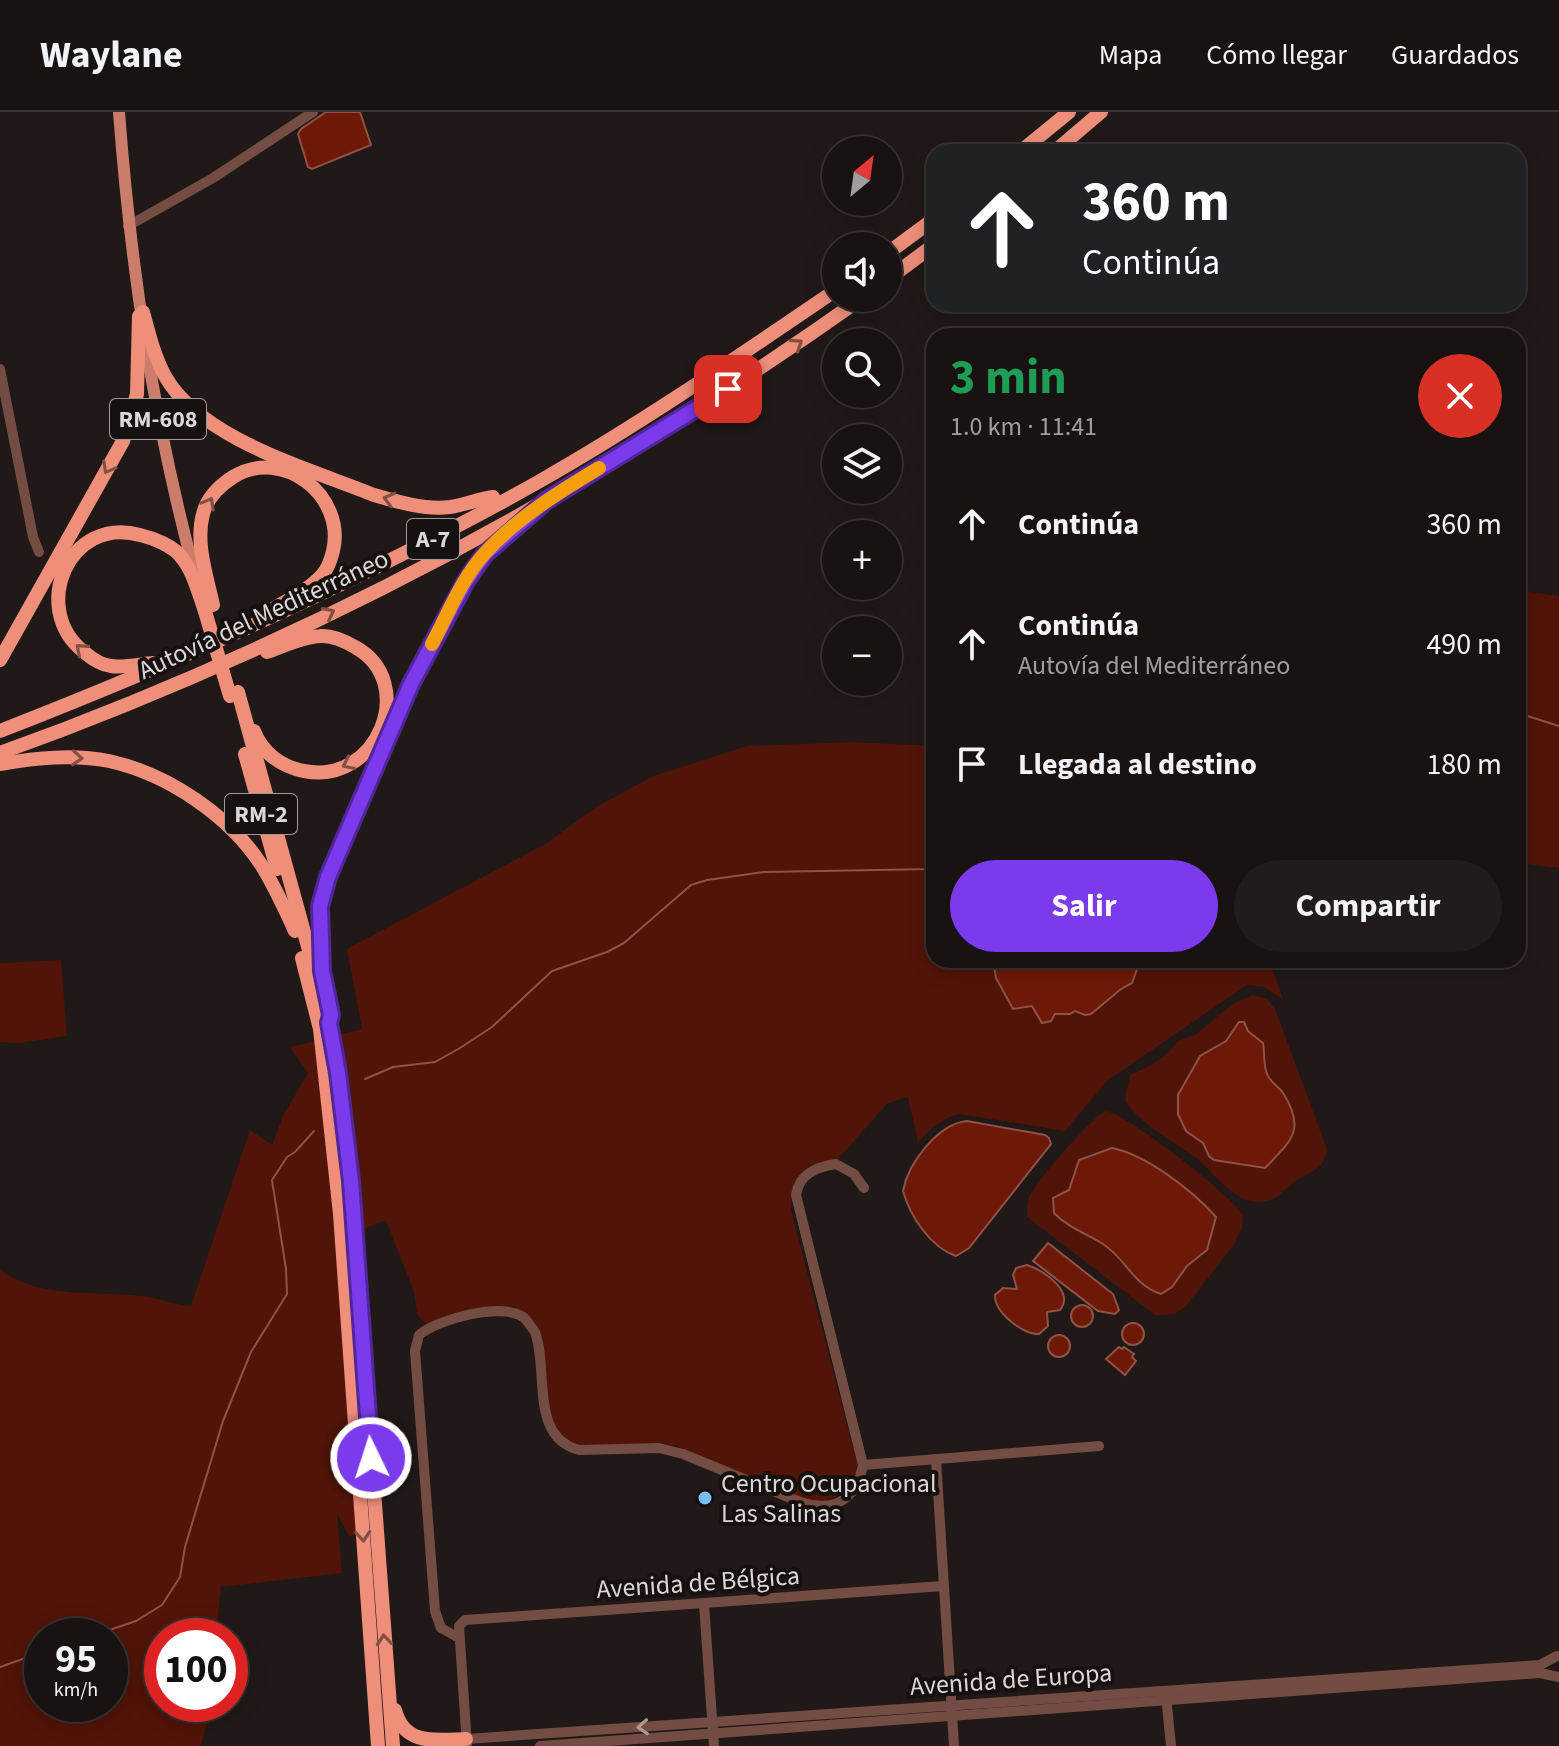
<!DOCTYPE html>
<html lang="es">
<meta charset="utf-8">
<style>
:root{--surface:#181312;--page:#211c1b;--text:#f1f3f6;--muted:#9f9e9f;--line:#363232;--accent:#7c3aed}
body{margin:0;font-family:"Source Sans 3",sans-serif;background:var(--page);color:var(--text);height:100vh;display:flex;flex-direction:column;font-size:30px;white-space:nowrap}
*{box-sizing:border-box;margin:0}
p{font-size:26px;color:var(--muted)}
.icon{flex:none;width:44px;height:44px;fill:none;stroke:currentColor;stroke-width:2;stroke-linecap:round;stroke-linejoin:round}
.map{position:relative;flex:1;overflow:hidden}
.side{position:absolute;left:926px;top:216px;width:600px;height:640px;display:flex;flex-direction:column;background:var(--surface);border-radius:24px;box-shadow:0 4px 20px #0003,0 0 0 2px var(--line)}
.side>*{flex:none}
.guide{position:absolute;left:926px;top:32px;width:600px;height:168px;border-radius:24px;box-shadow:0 4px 20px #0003,0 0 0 2px var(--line);background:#202124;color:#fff;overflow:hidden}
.needle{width:52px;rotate:29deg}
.tools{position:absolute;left:822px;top:24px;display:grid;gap:16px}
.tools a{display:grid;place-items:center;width:80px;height:80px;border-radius:50%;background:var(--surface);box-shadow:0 4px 20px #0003,0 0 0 2px var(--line);font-size:40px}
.speed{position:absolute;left:24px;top:1506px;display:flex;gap:16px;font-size:40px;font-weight:700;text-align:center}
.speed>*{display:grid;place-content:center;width:104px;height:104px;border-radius:50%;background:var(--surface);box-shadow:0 4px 20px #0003,0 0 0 2px var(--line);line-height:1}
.speed small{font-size:20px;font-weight:400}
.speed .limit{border:12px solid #d22;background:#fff;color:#111}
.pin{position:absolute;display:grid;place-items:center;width:68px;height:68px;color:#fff;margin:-34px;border-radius:16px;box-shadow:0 4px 12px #0006}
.me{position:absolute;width:88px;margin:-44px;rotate:356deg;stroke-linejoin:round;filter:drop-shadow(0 0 6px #0008)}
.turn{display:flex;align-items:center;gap:28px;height:168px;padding:0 24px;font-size:36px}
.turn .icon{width:104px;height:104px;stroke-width:2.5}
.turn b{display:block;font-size:56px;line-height:68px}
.round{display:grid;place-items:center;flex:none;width:84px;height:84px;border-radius:42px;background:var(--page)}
.summary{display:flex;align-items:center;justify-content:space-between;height:136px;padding:0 24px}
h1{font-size:48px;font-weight:700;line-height:60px;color:#1e9e55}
.primary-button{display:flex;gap:16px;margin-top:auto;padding:16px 24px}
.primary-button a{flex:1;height:92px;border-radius:48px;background:var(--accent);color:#fff;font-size:32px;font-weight:700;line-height:92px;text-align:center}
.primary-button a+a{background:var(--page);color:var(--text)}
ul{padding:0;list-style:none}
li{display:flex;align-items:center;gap:24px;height:120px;padding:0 24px}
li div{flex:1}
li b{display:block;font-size:30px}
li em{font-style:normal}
header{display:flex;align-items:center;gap:48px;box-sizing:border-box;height:112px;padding:0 40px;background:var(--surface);border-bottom:2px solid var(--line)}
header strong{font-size:38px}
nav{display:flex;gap:44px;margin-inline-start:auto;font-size:28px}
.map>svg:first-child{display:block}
.green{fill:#511408;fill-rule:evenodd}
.water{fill:#6e1908;stroke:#8f5246;stroke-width:2}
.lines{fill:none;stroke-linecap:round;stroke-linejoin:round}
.stream{stroke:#8f5246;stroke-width:2}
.minor{stroke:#734c44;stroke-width:10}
.major{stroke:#cc7c6b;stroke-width:12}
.highway{stroke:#ef8f7a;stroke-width:14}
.highway-bridge{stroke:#ef8f7a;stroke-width:14}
.oneway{stroke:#825044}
.oneway2{stroke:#ac9894}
.route-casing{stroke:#51269a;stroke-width:20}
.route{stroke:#7c3aed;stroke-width:14}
.slow{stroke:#f59e0b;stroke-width:14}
.poi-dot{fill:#77bff7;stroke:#16100f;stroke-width:3}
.labels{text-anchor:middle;stroke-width:8;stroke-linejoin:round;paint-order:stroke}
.shield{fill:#16100f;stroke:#a09b9a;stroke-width:2}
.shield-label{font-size:24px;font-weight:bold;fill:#dbd7d6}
.street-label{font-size:26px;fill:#dbd7d6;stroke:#16100f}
.poi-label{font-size:26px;fill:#dbd7d6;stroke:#16100f;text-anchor:start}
</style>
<header>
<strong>Waylane</strong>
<nav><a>Mapa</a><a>Cómo llegar</a><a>Guardados</a></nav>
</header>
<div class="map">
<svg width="1559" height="1634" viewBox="0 0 1559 1634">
<rect width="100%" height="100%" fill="#201918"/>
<g class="green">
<path d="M1518 478 1559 484V756L1518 751Z"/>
<path d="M852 630 934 634V848H1064L998 870 1013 897 1032 893 1038 904 1074 899 1081 902H1091L1121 877 1133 871 1140 849 1150 852 1155 848H1270L1283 888 1264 875 1247 873 1108 968 1065 1019 960 1002C942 1006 930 1017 918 1030L908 985 888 991 837 1048C803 1050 790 1064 791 1098L858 1355C849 1384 829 1394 800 1386L676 1334 660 1331 577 1334 560 1324 550 1304 542 1225 525 1201 513 1195 496 1193 426 1212 417 1202 414 1180 386 1108 341 1126 362 1423 349 1424 337 1402 342 1461 221 1475 216 1524H162V1592H211L201 1634H0V1158C41 1188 100 1178 148 1185 163 1187 176 1193 191 1194L250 1018 272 1033 283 1004 308 961 290 935 362 917 347 837 547 731 593 697 651 665 747 634ZM42 1524H110V1592H42Z"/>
<path d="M61 848 67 924 19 931 0 930V851Z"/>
<path d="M1253 883 1267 887 1275 897 1327 1037C1325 1055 1314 1059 1300 1066 1285 1074 1278 1091 1259 1090 1233 1089 1217 1064 1200 1049 1179 1032 1137 1012 1125 987L1130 963 1153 952 1169 940 1178 929 1195 923 1232 892ZM1239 910 1263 931 1268 965 1287 990 1291 1028 1280 1042 1258 1056 1209 1044C1206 1029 1192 1028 1185 1017 1177 1004 1192 963 1197 949L1226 929Z"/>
<path d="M1106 999C1127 1002 1231 1083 1243 1103L1242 1116 1233 1134 1186 1194 1175 1202 1155 1203 1027 1105C1027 1100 1027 1091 1029 1086 1035 1070 1091 1006 1106 999ZM1107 1038C1144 1043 1197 1076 1216 1109L1202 1144 1187 1154 1172 1175 1144 1174 1104 1133 1059 1107 1053 1086 1069 1078 1072 1062 1087 1043Z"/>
</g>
<g class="water">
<path d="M326 0H360L371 33 312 57 308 55 298 22 301 17Z"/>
<path d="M993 848H1109L1115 857 1124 851H1131L1133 848H1155L1147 853 1140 849 1132 871 1121 877 1091 902 1085 903 1075 899 1070 902H1055L1051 909 1042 911 1032 894 1013 897 996 866Z"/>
<path d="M1239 910H1244L1248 919 1263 931C1265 941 1263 952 1267 962 1270 970 1278 974 1283 981 1307 1018 1290 1030 1265 1056L1214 1048 1209 1044 1203 1031 1186 1019 1178 1002V983L1200 944 1226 929Z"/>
<path d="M967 1009 1045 1023 1049 1026 1051 1032 969 1136 956 1144C930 1135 910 1104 903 1079 908 1051 938 1012 967 1009Z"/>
<path d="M1112 1036C1147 1043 1193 1079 1216 1105L1207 1138 1187 1154 1172 1175 1161 1182C1133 1173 1126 1147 1103 1132 1087 1122 1067 1115 1054 1101L1053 1086 1069 1078 1079 1048Z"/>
<path d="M1048 1131 1113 1182 1119 1198 1115 1202 1098 1199 1033 1149Z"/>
<path d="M1027 1153C1044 1158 1075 1180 1060 1198L1047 1200 1048 1214 1039 1222C1023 1223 994 1200 995 1183L1003 1176 1017 1177 1013 1163 1016 1156Z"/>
<circle cx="1082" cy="1204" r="11"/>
<circle cx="1133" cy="1222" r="11"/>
<circle cx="1059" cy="1234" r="11"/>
<path d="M1119 1235 1122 1237 1124 1235 1134 1242 1132 1245 1136 1249 1125 1263 1106 1247Z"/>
</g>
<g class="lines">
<g class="stream">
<path d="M1518 601 1559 614"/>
<path d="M365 967 393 955 435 950 460 936 492 915 552 859 607 840 624 831 691 773 707 768 764 760 934 757"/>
<path d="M92 1524 136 1509 162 1493 180 1465 185 1435 223 1309 251 1240 287 1182 286 1157 272 1068 287 1045 295 1040 314 1019"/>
<path d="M0 1555 42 1540"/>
</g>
<g class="minor">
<path d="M128 114 213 66 313 0"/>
<path d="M0 257 33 425 39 440"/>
<path d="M936 1347 954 1634"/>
<path d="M863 1353 1099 1334"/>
<path d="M704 1492 714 1634"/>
<path d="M459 1526 441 1516 435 1499 415 1239 419 1223C438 1207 501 1190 523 1205 528 1209 531 1215 535 1220 549 1258 529 1325 579 1338L659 1336 683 1342 800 1390C834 1401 856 1388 863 1353L796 1083C799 1062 816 1055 836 1052L854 1062 864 1076"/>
<path d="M1166 1583 1171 1634"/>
<path d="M466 1627 1540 1553 1557 1544"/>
<path d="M467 1634 459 1514 465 1508 943 1474"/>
<path d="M540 1634 1540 1561 1559 1565"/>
</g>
<path class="major" d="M119 0C131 159 153 304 194 459"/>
<g class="highway">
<path d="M1020 40 1069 0"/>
<path d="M1054 40 1101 0"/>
<path d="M888 141 934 107"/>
<path d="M888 167 934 133"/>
<path d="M143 200C149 222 154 244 165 264 200 327 310 357 374 383 398 390 425 398 450 395 464 393 479 387 493 385"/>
<path d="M213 493C207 465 195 431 203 402 207 386 219 374 233 365 283 334 346 384 333 439 331 447 328 456 323 462 310 477 290 487 273 497"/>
<path d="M0 548 123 329 137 282 139 204"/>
<path d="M153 551C140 552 124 556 111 554 100 553 91 546 84 540 29 497 69 403 140 423 153 426 174 434 182 446 193 459 198 480 204 496"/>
<path d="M238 580 329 911 338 961 351 1069 393 1634"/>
<path d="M0 619C185 547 366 467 540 369 642 311 739 244 836 178"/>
<path d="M254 619C262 641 282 655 304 659 378 674 419 570 355 535 345 529 332 523 320 524 302 525 284 534 267 540"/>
<path d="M0 641C306 531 597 374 862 186"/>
<path d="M245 642 277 757"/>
<path d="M0 652C36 646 73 642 109 649 168 662 230 704 262 754 275 775 285 797 295 819"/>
<path d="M302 846 320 917 340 1102 378 1634"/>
<path d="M322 860 320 794 328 765 411 572 466 469 485 442 523 408"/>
<path d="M395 1598C404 1634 436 1628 466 1627"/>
</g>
<path class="highway-bridge" d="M204 496 230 584"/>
</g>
<defs><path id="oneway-chevron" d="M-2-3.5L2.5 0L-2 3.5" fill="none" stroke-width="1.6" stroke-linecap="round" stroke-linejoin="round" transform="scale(2)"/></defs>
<g class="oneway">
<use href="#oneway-chevron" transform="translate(797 232) rotate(-34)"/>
<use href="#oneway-chevron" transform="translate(108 356) rotate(119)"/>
<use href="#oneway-chevron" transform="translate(389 387) rotate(-165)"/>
<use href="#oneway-chevron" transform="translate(209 391) rotate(-61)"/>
<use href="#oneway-chevron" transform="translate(329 501) rotate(-27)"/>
<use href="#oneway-chevron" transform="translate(81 537) rotate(-139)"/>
<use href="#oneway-chevron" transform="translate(77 646) rotate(4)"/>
<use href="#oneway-chevron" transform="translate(348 652) rotate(154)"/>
<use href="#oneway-chevron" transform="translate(363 1424) rotate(86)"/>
<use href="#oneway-chevron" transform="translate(384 1528) rotate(-95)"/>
</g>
<use class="oneway2" href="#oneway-chevron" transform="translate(643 1615) rotate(176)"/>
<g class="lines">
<g class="route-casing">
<path id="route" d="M371 1346 351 1069 338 961 329 911 331 903 322 859 320 794 328 765 411 572 466 469 485 442 547 388 728 277"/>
</g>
<use href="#route" class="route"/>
<path class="slow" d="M432 532C448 502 462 466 485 441 517 406 559 380 599 356"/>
</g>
<circle class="poi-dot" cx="705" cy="1386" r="8"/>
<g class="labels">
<g class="shield">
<rect x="110" y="287" width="96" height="40" rx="6"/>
<rect x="407" y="407" width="52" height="40" rx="6"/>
<rect x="225" y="682" width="72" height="40" rx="6"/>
</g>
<g class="shield-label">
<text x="158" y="315">RM-608</text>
<text x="433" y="435">A-7</text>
<text x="261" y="710">RM-2</text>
</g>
<g class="street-label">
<text transform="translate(263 502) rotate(-25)" y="9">Autovía del Mediterráneo</text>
<text transform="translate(698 1470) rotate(-4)" y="9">Avenida de Bélgica</text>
<text transform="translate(1011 1567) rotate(-4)" y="9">Avenida de Europa</text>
</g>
<g class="poi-label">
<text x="721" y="1380">Centro Ocupacional<tspan x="721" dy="30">Las Salinas</tspan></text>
</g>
</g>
</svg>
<div class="tools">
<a><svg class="needle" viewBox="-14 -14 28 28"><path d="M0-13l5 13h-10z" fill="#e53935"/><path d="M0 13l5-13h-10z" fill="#9f9e9f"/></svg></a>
<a><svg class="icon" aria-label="sound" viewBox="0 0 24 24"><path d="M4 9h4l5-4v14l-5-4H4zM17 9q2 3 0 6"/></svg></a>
<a><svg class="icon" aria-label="search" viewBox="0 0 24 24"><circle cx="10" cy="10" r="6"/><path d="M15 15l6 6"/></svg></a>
<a><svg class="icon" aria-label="layers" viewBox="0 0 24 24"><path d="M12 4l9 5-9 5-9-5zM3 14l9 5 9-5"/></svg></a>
<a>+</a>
<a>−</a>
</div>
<div class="speed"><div>95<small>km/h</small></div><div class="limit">100</div></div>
<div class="pin" style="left:728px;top:277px;background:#d93025"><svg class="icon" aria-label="arrive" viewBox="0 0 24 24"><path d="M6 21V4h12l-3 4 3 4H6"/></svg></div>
<svg class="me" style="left:371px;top:1346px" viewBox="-20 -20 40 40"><circle r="17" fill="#7c3aed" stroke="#fff" stroke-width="3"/><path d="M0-11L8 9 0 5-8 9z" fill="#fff"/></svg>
<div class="guide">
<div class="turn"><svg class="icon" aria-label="ahead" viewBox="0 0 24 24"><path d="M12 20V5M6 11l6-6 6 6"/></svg><div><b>360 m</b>Continúa</div></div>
</div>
<section class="side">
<div class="summary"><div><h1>3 min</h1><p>1.0 km · 11:41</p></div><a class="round" style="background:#d93025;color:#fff"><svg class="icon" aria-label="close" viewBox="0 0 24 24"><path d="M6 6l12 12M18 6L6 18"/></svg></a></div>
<ul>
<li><svg class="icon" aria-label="ahead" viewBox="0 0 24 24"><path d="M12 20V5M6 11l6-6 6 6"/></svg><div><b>Continúa</b></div><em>360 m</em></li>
<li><svg class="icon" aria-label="ahead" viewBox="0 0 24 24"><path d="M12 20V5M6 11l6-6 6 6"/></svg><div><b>Continúa</b><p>Autovía del Mediterráneo</p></div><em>490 m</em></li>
<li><svg class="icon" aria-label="arrive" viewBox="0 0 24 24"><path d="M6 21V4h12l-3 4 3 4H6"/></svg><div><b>Llegada al destino</b></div><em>180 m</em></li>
</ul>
<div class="primary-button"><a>Salir</a><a>Compartir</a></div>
</section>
</div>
